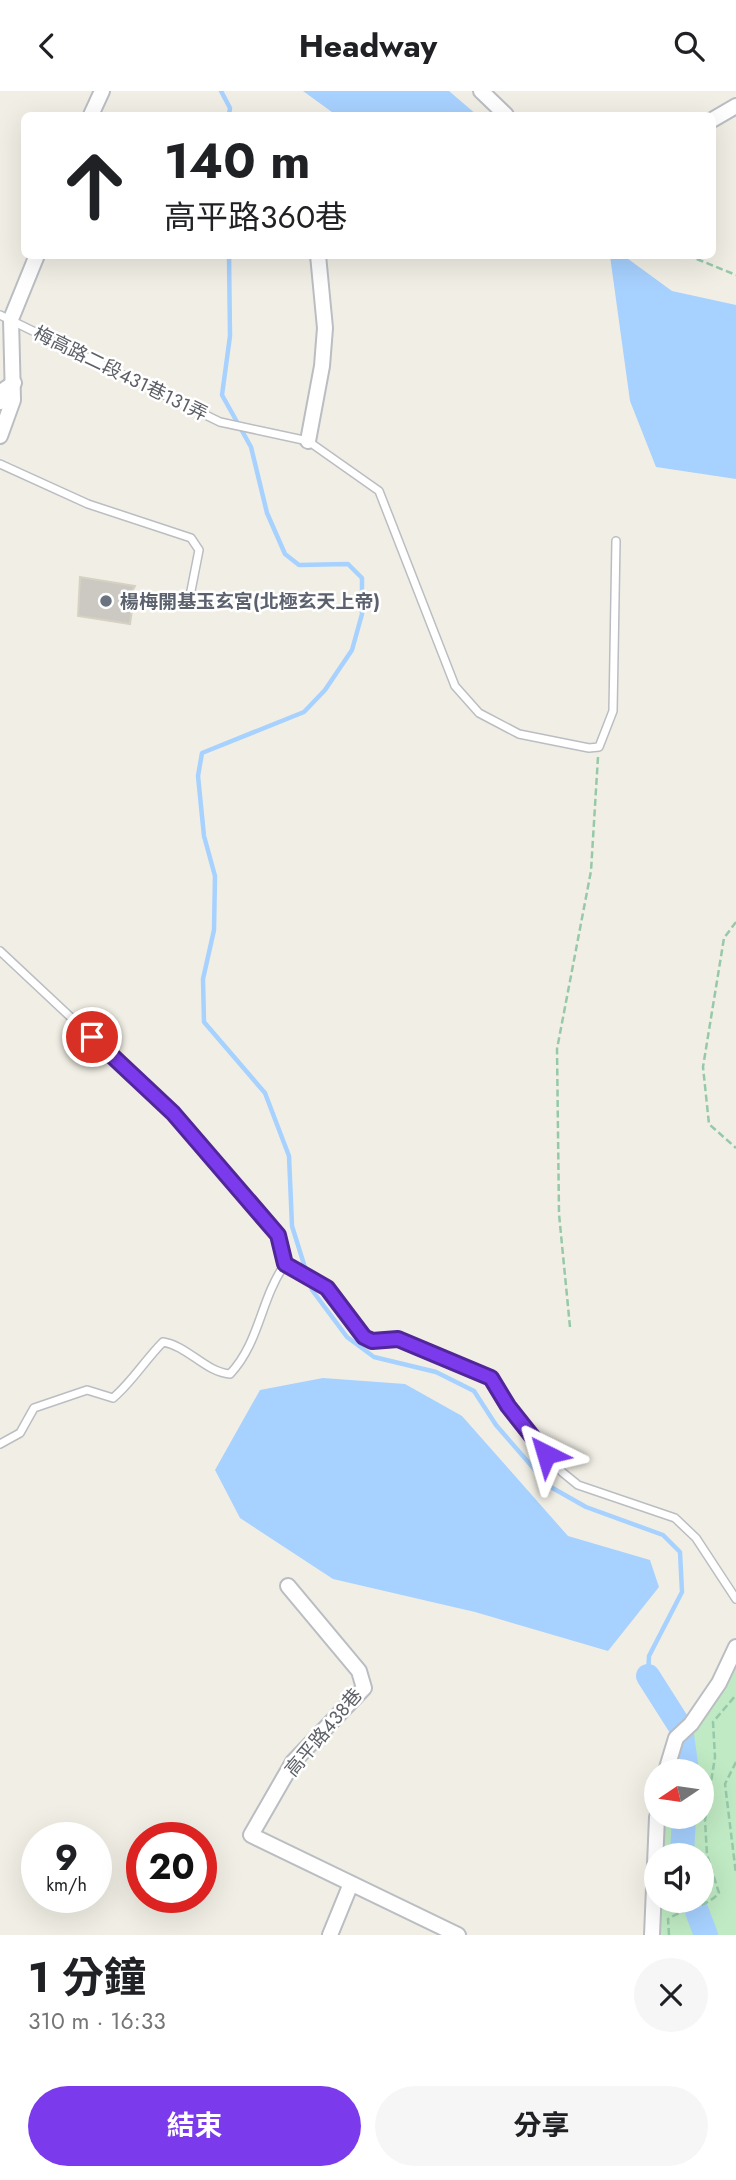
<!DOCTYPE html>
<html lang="zh-TW">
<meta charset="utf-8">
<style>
:root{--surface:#fff;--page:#f6f6f6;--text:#202124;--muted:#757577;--accent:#7c3aed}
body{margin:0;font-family:Jost,"Noto Sans TC",sans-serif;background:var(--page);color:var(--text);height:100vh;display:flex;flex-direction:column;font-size:26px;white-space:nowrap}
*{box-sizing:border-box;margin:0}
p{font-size:23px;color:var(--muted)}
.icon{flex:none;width:38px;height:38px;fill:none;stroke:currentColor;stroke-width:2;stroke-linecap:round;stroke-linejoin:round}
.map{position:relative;height:1844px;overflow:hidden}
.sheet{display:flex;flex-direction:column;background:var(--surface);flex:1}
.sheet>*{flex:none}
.banner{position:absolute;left:21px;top:21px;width:695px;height:147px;border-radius:10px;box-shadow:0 7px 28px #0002;background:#fff;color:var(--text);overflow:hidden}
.needle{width:46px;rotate:257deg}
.buttons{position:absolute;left:644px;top:1668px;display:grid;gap:14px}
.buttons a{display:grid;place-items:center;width:70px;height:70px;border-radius:50%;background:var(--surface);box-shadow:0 7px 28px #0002;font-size:35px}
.speed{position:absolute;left:21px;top:1731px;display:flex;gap:14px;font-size:35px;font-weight:700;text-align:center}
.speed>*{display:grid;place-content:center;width:91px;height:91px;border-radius:50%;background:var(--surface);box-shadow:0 7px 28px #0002;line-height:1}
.speed small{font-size:18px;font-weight:400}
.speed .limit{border:10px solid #d22;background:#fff;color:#111}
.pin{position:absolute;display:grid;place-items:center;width:60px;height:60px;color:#fff;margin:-30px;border:4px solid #fff;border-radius:50%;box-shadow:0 2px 7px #0007}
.me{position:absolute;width:77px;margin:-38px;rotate:320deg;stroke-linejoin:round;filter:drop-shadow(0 0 5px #0008)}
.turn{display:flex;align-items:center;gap:24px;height:147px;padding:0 28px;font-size:32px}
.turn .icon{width:91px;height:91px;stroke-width:2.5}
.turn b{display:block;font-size:49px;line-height:60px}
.round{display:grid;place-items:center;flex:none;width:74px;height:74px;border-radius:37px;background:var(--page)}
.summary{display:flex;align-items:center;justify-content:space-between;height:119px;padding:0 28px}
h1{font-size:42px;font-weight:700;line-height:52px}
.button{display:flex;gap:14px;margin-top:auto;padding:14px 28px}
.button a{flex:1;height:80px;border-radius:42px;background:var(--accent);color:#fff;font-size:28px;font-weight:700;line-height:80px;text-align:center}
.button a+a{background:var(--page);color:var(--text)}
header{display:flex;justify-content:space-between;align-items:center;height:91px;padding:0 28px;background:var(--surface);font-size:32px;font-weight:700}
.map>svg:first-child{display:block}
.green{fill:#bfeac3}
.water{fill:#a7d1ff}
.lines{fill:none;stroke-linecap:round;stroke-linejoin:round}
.stream{stroke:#a7d1ff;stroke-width:4.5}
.river{stroke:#a7d1ff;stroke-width:24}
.building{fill:#ccc9c2;stroke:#d6d2c3;stroke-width:2}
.lane-casing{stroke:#babdc2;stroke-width:10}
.street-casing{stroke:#babdc2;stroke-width:18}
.path{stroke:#96c9a9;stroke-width:2.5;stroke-dasharray:7 3.5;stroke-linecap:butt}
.lane{stroke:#fff;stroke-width:7}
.street{stroke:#fff;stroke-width:14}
.route-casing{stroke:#51269a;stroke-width:18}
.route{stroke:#7c3aed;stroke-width:12}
.worship-dot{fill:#6b7280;stroke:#fff;stroke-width:2.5}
.labels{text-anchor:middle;stroke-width:5;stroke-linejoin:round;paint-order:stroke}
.street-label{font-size:19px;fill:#5d6067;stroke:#fff}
.worship-label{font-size:19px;font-weight:bold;fill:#5b616d;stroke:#fff;text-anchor:start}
</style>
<header><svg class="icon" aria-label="back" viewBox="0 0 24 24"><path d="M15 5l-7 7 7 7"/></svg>Headway<svg class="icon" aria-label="search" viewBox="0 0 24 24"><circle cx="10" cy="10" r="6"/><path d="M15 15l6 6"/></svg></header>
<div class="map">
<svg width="736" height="1844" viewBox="0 0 736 1844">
<rect width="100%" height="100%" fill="#f1efe5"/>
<path class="green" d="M736 1571V1844H657L661 1810H702V1764H662L664 1726H702V1680H670L678 1654Z"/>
<g class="water">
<path d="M303 0H449L477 24H336Z"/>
<path d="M610 165H624L672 200 736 214V388L656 376 630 310Z"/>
<path d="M323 1287 405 1293 462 1325 568 1445 650 1469 659 1496 608 1560 475 1521 333 1488 240 1427 215 1379 260 1299Z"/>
</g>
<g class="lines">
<g class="stream">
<path d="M221 0 230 17 229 24"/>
<path d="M229 164 230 245 222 304 251 356 267 422 285 463 299 474 348 473 362 487V523L352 559 325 599 304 621 202 662 198 685 204 745 215 785 214 839 203 888 204 931 265 1002 289 1065 292 1135 312 1199 347 1246 374 1266 436 1281 474 1300 496 1334 549 1395 586 1416 663 1444 680 1461 682 1501 649 1565 648 1585"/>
</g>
<g class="river">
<path d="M648 1585 681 1637 687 1680"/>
<path d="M682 1764 684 1726"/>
<path d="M693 1810 706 1844"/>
</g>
</g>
<path class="building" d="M80 486 135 495 129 506 133 512 130 533 78 525Z"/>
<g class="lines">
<g class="lane-casing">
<g id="lane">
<path d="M0 224 220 331 308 350 379 400 455 595 479 622 519 643 589 657 599 656 613 620 616 450"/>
<path d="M0 373 88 413 191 447 199 459 188 515 135 506"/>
<path d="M0 860 173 1022 278 1144 285 1173 327 1197 364 1246 372 1249 398 1248 491 1287 530 1344 562 1381 578 1394 675 1427 696 1447 736 1508"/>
<path d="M0 1353 20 1342 34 1317 87 1299 113 1307C132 1291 145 1269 163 1251 188 1255 205 1281 230 1283 260 1251 260 1209 285 1173"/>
</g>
</g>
<g class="street-casing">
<g id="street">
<path d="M481 0 506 24"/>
<path d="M91 24 102 0"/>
<path d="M712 29 736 15"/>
<path d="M0 311 5 298 14 292"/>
<path d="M0 345 13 309 11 228 37 164"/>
<path d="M308 350 322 275 325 237 318 164"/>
<path d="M288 1495 359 1580 364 1597 293 1671 251 1744 458 1844"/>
<path d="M666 1680 676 1647 691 1633 719 1592 736 1556"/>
<path d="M330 1844 350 1795"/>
<path d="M652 1844 657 1726"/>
</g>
</g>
<g class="path">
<path d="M687 164 736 184"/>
<path d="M736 831 724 847 703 976 709 1033 736 1057"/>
<path d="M570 1236 559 1123 557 958 591 780 598 666"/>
<path d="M736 1671 725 1693 736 1783"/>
<path d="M669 1844 668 1828C684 1817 706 1817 719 1802L707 1764 705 1729 715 1666 713 1631 736 1604"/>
</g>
<use href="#lane" class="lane"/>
<use href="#street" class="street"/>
</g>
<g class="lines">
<g class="route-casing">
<path id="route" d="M92 946 173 1022 278 1144 285 1173 327 1197 364 1246 372 1250 398 1248 491 1287 508 1315 546 1363"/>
</g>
<use href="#route" class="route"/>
</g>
<circle class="worship-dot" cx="106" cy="510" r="7"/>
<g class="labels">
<g class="street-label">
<text transform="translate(121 282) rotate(26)" y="7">梅高路二段431巷131弄</text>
<text transform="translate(323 1641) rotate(-50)" y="7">高平路438巷</text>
</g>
<g class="worship-label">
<text x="120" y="517">楊梅開基玉玄宮(北極玄天上帝)</text>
</g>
</g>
</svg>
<div class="buttons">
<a><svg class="needle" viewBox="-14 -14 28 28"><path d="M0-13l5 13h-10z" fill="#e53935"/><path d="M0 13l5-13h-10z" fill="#757577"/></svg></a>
<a><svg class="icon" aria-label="sound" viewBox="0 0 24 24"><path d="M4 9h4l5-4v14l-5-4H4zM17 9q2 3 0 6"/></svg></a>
</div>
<div class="speed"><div>9<small>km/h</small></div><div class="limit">20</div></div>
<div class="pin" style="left:92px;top:946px;background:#d93025"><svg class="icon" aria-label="arrive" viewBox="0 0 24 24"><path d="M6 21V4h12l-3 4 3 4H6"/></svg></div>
<svg class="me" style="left:546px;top:1363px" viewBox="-20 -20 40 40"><path d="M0-17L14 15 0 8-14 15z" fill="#7c3aed" stroke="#fff" stroke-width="4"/></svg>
<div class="banner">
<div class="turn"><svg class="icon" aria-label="ahead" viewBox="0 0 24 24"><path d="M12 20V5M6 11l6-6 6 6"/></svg><div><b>140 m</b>高平路360巷</div></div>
</div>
</div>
<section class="sheet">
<div class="summary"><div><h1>1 分鐘</h1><p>310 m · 16:33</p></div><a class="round"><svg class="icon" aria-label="close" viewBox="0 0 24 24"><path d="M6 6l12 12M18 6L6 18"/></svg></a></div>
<div class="button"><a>結束</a><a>分享</a></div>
</section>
